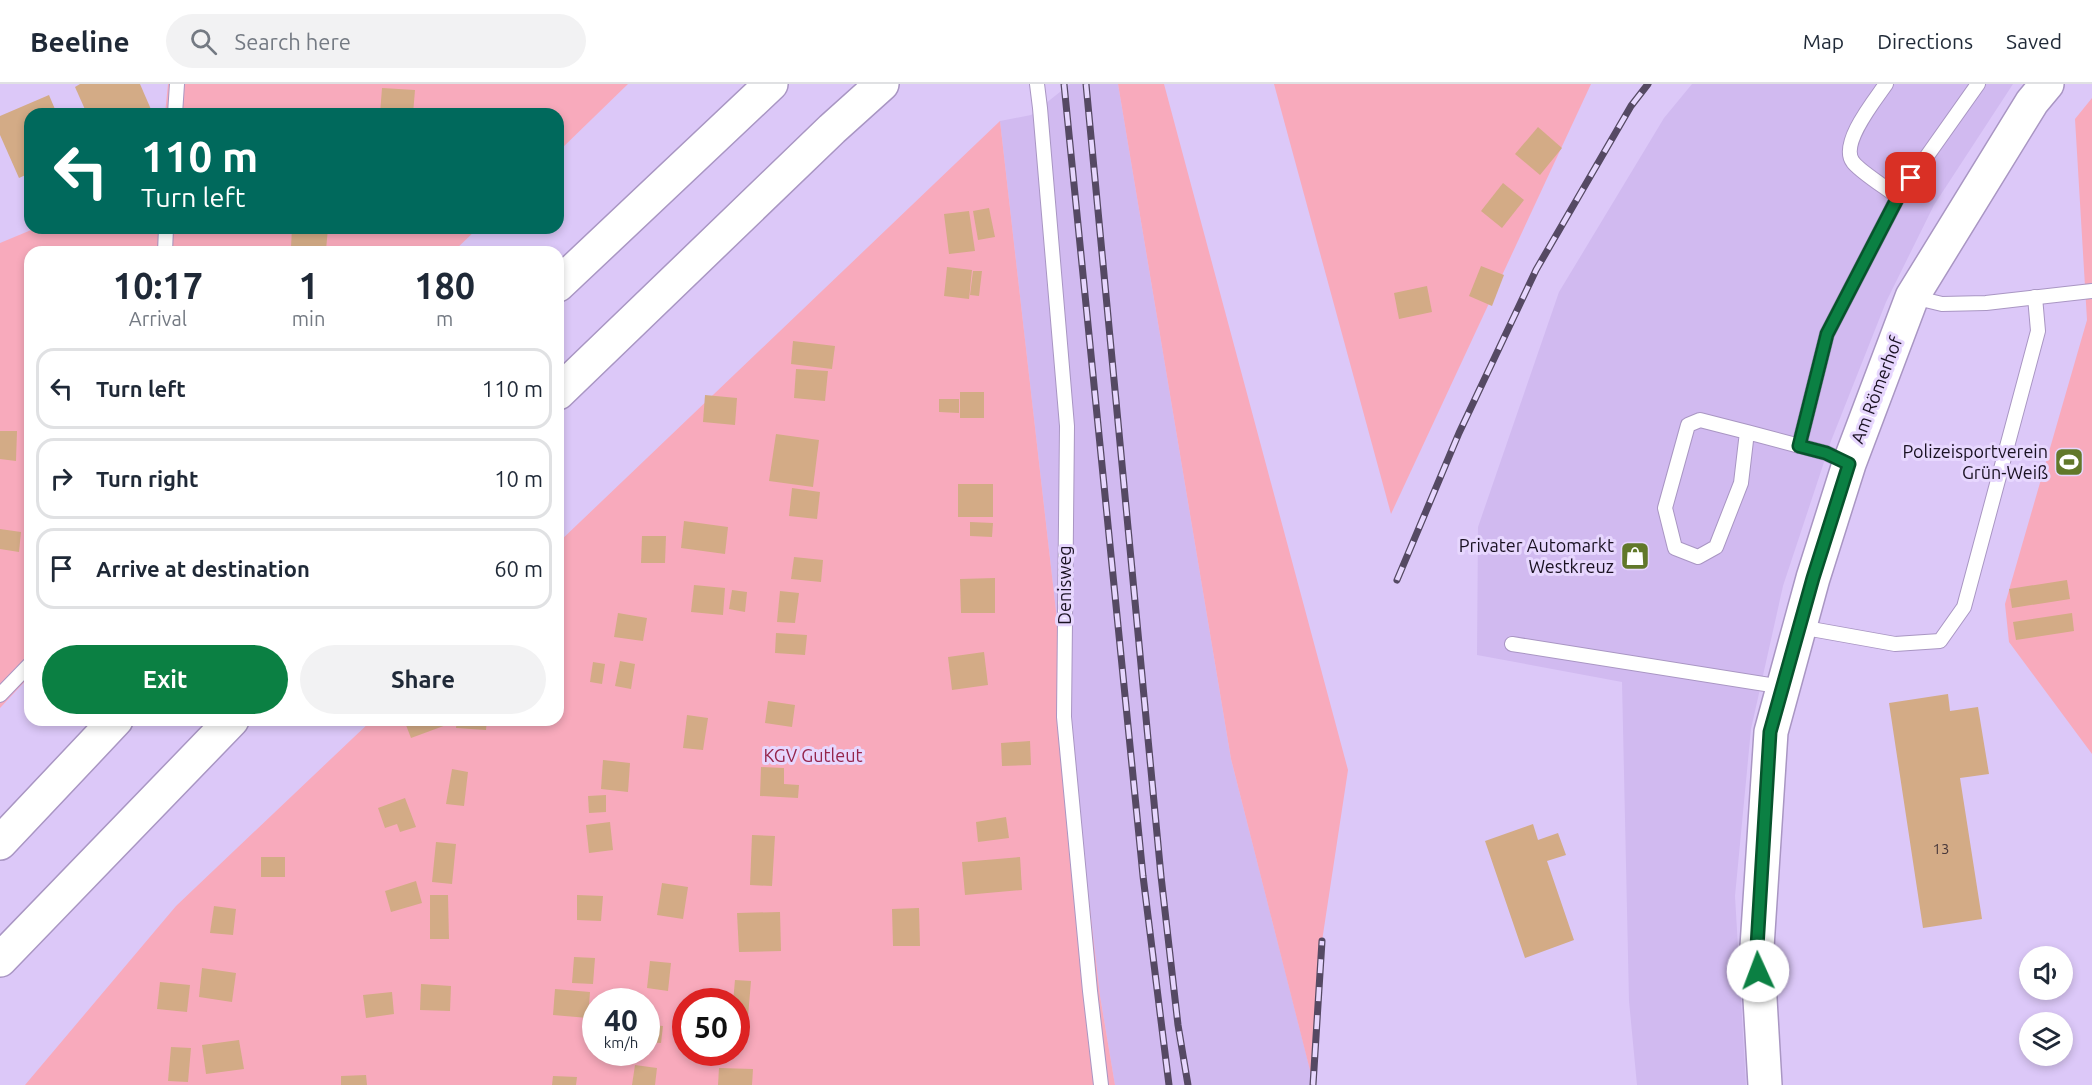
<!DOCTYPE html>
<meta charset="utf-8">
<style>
:root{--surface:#fff;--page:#f2f2f3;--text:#1f2937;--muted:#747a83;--line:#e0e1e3;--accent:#0b8043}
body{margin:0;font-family:Ubuntu,sans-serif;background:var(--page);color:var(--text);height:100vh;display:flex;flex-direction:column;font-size:22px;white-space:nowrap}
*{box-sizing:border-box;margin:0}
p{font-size:20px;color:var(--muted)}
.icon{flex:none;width:33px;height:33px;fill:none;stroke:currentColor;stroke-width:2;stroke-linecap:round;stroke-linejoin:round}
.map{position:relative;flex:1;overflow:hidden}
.details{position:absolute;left:24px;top:162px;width:540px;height:480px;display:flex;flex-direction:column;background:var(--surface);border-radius:18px;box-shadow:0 3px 9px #0003}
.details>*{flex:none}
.banner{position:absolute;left:24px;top:24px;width:540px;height:126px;border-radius:18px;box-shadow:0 3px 9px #0003;background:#00695c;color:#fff;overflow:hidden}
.buttons{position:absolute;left:2019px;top:862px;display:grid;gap:12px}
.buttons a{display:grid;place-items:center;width:54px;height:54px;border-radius:50%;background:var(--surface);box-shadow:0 3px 9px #0003;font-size:30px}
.speed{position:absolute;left:582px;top:904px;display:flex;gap:12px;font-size:30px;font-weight:700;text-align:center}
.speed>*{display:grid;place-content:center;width:78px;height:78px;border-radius:50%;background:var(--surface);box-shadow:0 3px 9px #0003;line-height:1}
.speed small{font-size:15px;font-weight:400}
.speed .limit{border:9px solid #d22;background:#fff;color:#111}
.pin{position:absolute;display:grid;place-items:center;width:51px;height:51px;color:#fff;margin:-26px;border-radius:12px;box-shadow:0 3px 9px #0006}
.me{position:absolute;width:66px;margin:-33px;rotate:358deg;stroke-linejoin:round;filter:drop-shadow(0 0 4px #0008)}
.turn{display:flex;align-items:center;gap:21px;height:126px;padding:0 18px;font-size:27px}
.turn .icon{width:78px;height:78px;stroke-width:2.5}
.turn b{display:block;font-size:42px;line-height:51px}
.eta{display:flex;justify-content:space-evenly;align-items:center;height:102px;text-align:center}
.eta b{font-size:36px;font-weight:700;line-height:42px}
.action{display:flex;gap:12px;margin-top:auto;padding:12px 18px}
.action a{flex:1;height:69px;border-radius:36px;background:var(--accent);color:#fff;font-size:24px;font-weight:700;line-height:69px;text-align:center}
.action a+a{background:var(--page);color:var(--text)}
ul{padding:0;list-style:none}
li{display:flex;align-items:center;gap:18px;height:81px;margin:0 12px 9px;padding:0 6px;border:3px solid var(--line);border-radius:18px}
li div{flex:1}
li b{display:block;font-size:22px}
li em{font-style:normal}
header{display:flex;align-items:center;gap:36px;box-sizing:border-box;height:84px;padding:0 30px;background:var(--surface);border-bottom:2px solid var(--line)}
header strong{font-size:28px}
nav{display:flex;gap:33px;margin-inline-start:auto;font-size:21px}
.search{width:420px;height:54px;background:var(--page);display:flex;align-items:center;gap:15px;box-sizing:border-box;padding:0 21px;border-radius:33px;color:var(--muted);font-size:22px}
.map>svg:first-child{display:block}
.built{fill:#d1baf0}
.green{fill:#f8aabc;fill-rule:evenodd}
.building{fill:#d3ab86}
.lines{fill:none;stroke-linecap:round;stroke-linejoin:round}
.lane-casing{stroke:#a996c3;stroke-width:16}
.secondary-casing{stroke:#a996c3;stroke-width:36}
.highway-casing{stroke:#a996c3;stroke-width:36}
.lane{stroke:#fff;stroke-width:14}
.secondary{stroke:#fff;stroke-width:33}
.highway{stroke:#fff;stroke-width:33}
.rail-casing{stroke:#554963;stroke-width:7}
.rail{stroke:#e7d7fe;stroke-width:4.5;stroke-dasharray:14;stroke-linecap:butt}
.route-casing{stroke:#07532c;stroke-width:15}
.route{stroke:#0b8043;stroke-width:10}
.labels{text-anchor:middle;stroke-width:6;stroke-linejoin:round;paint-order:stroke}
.number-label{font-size:15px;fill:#48383b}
.street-label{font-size:18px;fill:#191122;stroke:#e7d7fe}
.poi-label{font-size:18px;fill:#191122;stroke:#e7d7fe;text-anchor:end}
.park-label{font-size:18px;fill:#95254c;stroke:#e7d7fe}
</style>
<header>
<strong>Beeline</strong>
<div class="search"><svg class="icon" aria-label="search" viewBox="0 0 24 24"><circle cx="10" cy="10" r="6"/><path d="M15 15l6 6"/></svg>Search here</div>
<nav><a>Map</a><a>Directions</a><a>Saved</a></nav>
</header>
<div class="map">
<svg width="2092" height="1001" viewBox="0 0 2092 1001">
<rect width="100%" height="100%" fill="#dcc8f8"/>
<g class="built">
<path d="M1070 0H1118L1231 675 1314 1001H1115L1100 912 1000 37 1031 31Z"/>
<path d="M1692 0H2013L1934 121 1886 218 1831 357 1783 502 1751 645 1735 812 1746 1001H1637L1629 917 1622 598 1477 571 1478 443 1559 208 1664 34Z"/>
</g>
<g class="green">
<path d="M168 0H628L558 68V30H165Z"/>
<path d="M1118 0H1164L1348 686 1322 857 1313 998 1231 675Z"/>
<path d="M1274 0H1591L1391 430Z"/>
<path d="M2092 14V670L2009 558 2005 520 2087 236 2075 35Z"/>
<path d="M1000 37 1100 912 1115 1001H25L176 822 372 636H558V459ZM596 918H646V969H596ZM686 918H736V969H686Z"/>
<path d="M36 144H478L453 168H30V592L0 624V159Z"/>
</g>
<g class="building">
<path d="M80 0H140L153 30H87L75 3Z"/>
<path d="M382 4 415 6 413 30H380Z"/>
<path d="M49 11 57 30H30V89L19 94 0 51V32Z"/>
<path d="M1538 43 1562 64 1540 91 1515 70Z"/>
<path d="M1503 99 1524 116 1502 144 1481 127Z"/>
<path d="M989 124 995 153 978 156 973 127Z"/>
<path d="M969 127 975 167 949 170 944 130Z"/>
<path d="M211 144H244V149L211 148Z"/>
<path d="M292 144H328L326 166 291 163Z"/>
<path d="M1481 182 1504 191 1492 222 1469 212Z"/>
<path d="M947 183 972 186 969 215 944 212Z"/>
<path d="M973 187H982L979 212 970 211Z"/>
<path d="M1427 202 1432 228 1399 235 1394 209Z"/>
<path d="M793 257 835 262 832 285 791 280Z"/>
<path d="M796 285 828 287 825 317 794 314Z"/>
<rect x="960" y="308" width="24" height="26"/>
<path d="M705 311 737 314 735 341 703 338Z"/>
<path d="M939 315H959V329L939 328Z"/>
<path d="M0 347H17L16 377 0 375Z"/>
<path d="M776 350 819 356 813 403 769 397Z"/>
<rect x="958" y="400" width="35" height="33"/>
<path d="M792 404 820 408 817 435 789 432Z"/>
<path d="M684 437 728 443 725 470 681 464Z"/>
<path d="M970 438 993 439 992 453 970 452Z"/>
<path d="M0 445 21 448 19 468 0 465Z"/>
<path d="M642 452H666L665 479H641Z"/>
<path d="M794 473 823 476 821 498 791 495Z"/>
<path d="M995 494V529H961L960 495Z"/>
<path d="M2067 496 2070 515 2012 524 2009 505Z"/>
<path d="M694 501 725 504 723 531 691 528Z"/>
<path d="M732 506 747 508 745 528 729 525Z"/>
<path d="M780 507 799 509 795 539 777 538Z"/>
<path d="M618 529 647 534 643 557 614 553Z"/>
<path d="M2072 529 2074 547 2016 556 2013 538Z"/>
<path d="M776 549 807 551 805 571 775 569Z"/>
<path d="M984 568 988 601 952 606 948 573Z"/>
<path d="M620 577 635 580 631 605 615 602Z"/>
<path d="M593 578 605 580 602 600 590 598Z"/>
<path d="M1948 610 1950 627 1978 623 1989 690 1960 694 1982 835 1923 844 1889 619Z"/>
<path d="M768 617 795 621 792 643 765 639Z"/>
<path d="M687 631 708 634 703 666 683 664Z"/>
<path d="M404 636H448L449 640 411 654Z"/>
<path d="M457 636H487L486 646 456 644Z"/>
<path d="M1030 657 1031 681 1002 682 1001 659Z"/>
<path d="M603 676 630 679 628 708 601 705Z"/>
<path d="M761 683 784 684V700L799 701 798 714 760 712Z"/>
<path d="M452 685 468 688 464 722 446 720Z"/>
<path d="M606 711V728L589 729 588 712Z"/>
<path d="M405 714 416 743 400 748 397 740 385 744 378 724Z"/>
<path d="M1006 733 1009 754 978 758 976 738Z"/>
<path d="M610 738 613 766 589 769 586 741Z"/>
<path d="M1533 740 1538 756 1558 749 1566 771 1547 777 1574 856 1525 874 1485 757Z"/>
<path d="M752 751 775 752 772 802 750 801Z"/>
<path d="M436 758 456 760 452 800 432 798Z"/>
<rect x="261" y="773" width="24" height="20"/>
<path d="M1020 773 1022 806 965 811 962 778Z"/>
<path d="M416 797 422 819 391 828 385 807Z"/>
<path d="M662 799 688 803 683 835 657 831Z"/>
<path d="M430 811H448L449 855H430Z"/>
<path d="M577 811 603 812 601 837 577 836Z"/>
<path d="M214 822 236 825 233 851 210 849Z"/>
<path d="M919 824 920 862H893L892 825Z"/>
<path d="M780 828 781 867 739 868 737 829Z"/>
<path d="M574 873 595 874 593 900 572 899Z"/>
<path d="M650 877 671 879 668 907 647 904Z"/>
<path d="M202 884 236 889 232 918 199 913Z"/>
<path d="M735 896 751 897 748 933 736 931V918H733Z"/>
<path d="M160 898 190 901 187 928 157 925Z"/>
<path d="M421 900 451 902 450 927 420 926Z"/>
<path d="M555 905 590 908 588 934 553 931Z"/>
<path d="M392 908 394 930 366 934 363 911Z"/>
<path d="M649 941 663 942 661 959 648 958Z"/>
<path d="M239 956 244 985 206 990 202 961Z"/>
<path d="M171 963 191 964 188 998 168 997Z"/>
<path d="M635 981 657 984 655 1001H632Z"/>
<path d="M719 984 753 985 752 1001H718Z"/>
<path d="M366 991 367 1001H341V992Z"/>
<path d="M553 992 577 993 576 1001H552Z"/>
</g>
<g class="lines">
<g class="lane-casing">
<g id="lane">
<path d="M1037 0 1040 24 1067 342 1064 633 1090 907 1101 1001"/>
<path d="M1886 0C1875 16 1839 60 1853 78 1859 87 1888 105 1898 113"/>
<path d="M175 30 177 0"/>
<path d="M165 168 166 144"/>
<path d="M1913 213 1942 220 1986 219 2092 207"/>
<path d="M1747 348 1700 336 1688 341 1665 424 1675 464 1698 473 1716 463 1741 399 1747 348 1826 369 1849 380"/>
<path d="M1799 362 1827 250 1898 113 1978 0"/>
<path d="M1800 543 1895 560 1940 557 1964 523 2038 247 2035 213"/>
<path d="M1512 560 1783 603"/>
<path d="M0 611 30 580"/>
</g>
</g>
<g class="secondary-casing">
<path id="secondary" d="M1765 1001 1757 863 1771 648 1813 494 1849 380 1912 213 2032 18 2047 0"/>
</g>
<g class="highway-casing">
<g id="highway">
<path d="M558 201 771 0"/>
<path d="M558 309 832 45 882 0"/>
<path d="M0 759 116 636"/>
<path d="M0 876 232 636"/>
</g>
</g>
<use href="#lane" class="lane"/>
<use href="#secondary" class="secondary"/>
<use href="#highway" class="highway"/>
<g class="rail-casing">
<g id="rail">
<path d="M1064 0 1143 792 1169 1001"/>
<path d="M1086 0 1161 792 1178 941 1188 1001"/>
<path d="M1397 496 1459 349 1536 186 1631 22 1648 0"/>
<path d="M1313 1001 1322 857"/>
</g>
</g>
<use href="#rail" class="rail"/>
</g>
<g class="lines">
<g class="route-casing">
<path id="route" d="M1758 887 1757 863 1770 648 1813 494 1849 380 1826 369 1799 362 1827 250 1898 113 1911 94"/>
</g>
<use href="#route" class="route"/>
</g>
<defs>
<g id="stadium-square" transform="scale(1.5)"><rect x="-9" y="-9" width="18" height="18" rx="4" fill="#61782a" stroke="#e7d7fe"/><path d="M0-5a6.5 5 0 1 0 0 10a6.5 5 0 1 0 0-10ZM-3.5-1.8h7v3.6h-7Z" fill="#fff"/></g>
<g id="shop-square" transform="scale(1.5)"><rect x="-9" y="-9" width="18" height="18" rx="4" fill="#61782a" stroke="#e7d7fe"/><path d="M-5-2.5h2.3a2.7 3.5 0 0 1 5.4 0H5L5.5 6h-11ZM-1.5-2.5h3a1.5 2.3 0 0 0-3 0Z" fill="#fff"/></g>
</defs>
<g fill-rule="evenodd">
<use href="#stadium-square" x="2069" y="378"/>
<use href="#shop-square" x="1635" y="472"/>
</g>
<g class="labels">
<g class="number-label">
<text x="1941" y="770">13</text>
</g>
<g class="street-label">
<text transform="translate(1877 306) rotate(-69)" y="6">Am Römerhof</text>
<text transform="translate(1065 501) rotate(-90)" y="6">Denisweg</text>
</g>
<g class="poi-label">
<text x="2048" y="374">Polizeisportverein<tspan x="2048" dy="21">Grün-Weiß</tspan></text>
<text x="1614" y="468">Privater Automarkt<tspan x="1614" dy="21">Westkreuz</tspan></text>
</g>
<g class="park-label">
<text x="813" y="678">KGV Gutleut</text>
</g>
</g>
</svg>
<div class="buttons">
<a><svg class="icon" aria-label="sound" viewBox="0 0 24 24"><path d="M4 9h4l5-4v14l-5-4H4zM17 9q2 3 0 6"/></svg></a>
<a><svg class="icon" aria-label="layers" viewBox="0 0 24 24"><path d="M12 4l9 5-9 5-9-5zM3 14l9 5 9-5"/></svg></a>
</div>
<div class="speed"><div>40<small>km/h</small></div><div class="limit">50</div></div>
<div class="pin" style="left:1911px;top:94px;background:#d93025"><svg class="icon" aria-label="arrive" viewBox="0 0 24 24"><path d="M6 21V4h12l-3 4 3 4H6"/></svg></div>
<svg class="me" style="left:1758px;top:887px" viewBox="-20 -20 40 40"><circle r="19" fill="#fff"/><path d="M0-13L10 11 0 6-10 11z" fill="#0b8043"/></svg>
<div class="banner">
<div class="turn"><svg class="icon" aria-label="left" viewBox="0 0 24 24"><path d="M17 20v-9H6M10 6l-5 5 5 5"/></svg><div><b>110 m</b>Turn left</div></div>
</div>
<section class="details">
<div class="eta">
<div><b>10:17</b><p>Arrival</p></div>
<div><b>1</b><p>min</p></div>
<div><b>180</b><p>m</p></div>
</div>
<ul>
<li><svg class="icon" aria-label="left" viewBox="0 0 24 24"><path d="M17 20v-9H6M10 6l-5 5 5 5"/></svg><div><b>Turn left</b></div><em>110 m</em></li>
<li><svg class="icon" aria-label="right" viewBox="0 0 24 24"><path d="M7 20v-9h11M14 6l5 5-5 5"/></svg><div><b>Turn right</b></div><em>10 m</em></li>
<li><svg class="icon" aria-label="arrive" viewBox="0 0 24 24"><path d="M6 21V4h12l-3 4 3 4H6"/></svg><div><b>Arrive at destination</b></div><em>60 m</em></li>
</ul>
<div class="action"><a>Exit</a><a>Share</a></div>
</section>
</div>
